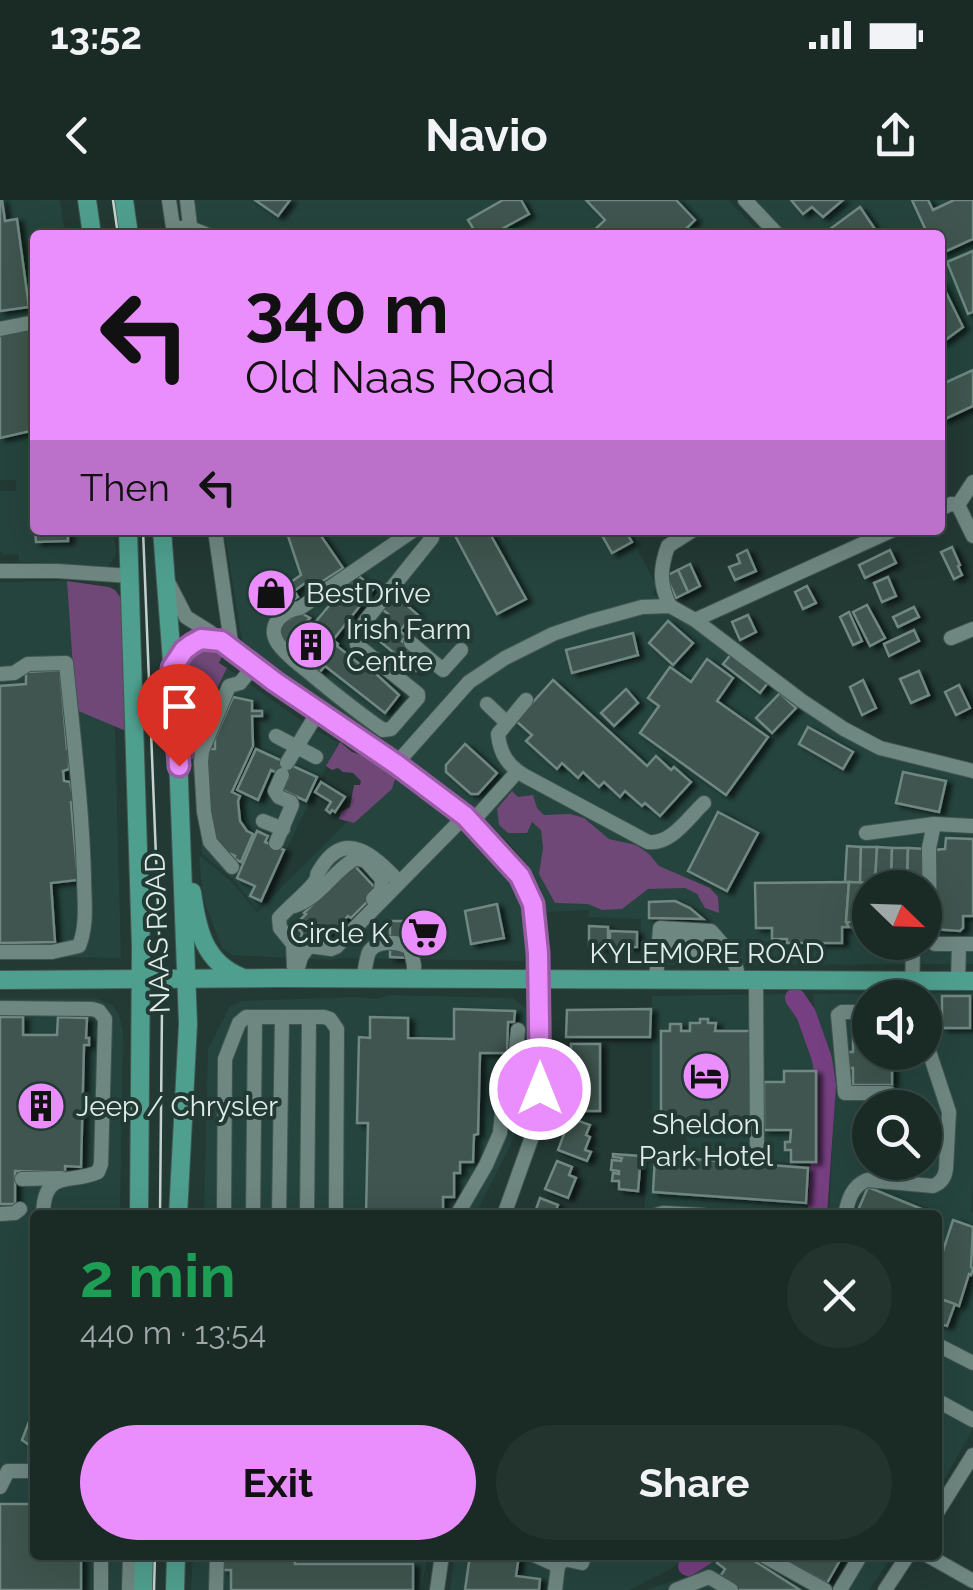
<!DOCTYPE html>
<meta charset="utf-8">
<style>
:root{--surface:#1a2b26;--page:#23332e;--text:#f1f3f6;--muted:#9fa7a7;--line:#384743;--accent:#ea8dfd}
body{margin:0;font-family:Raleway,sans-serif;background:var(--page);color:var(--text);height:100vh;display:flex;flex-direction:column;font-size:38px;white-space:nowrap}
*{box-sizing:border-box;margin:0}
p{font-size:32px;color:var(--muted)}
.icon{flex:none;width:55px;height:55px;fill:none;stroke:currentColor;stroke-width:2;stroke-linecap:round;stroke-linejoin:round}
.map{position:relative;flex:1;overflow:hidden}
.details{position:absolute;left:30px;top:1010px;width:912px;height:350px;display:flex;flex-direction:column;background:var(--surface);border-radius:10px;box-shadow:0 10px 40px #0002,0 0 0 2px var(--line)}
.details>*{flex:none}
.guide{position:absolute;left:30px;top:30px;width:915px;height:305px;border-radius:10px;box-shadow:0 10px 40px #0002,0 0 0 2px var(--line);background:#ea8dfd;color:#111;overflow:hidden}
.needle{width:65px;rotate:113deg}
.buttons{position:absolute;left:852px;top:670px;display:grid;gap:20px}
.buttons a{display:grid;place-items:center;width:90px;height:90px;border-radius:50%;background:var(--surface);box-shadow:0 10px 40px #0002,0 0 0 2px var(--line);font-size:50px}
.pin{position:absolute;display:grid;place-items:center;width:85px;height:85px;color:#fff;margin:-102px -42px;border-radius:50% 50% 50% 0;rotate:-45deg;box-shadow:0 0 10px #0007}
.pin .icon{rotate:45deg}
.me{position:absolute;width:110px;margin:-55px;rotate:0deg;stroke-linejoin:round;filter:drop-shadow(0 0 8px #0008)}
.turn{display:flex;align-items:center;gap:35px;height:210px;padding:0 50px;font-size:45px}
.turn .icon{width:130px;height:130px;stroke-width:2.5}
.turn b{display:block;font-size:70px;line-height:85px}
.then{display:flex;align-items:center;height:95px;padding:0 50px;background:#0003;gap:20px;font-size:38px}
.round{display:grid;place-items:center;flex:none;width:105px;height:105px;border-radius:52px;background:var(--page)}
.head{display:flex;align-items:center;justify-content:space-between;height:170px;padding:0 50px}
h1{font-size:60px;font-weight:700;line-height:75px;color:#1e9e55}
.button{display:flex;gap:20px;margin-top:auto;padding:20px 50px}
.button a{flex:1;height:115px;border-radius:60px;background:var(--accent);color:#111;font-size:40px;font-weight:700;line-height:115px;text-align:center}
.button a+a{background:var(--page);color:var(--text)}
.status{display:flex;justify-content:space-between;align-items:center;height:70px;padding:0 50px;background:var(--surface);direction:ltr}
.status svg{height:28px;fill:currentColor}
header{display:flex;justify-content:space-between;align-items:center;height:130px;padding:0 50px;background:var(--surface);font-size:45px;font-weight:700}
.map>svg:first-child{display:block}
.built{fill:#25443d;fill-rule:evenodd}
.green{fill:#6f4877}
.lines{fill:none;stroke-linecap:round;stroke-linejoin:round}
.river{stroke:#763f81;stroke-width:20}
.building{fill:#3f5550;stroke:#708881;stroke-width:2.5;filter:url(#shadow)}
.minor-casing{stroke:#425550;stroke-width:16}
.major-casing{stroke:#425550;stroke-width:20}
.minor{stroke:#6f8781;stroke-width:14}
.major{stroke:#4f9f8e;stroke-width:18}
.tram{stroke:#c5d3cf;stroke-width:2.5}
.route-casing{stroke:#985ca4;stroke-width:25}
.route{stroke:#ea8dfd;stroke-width:18}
.labels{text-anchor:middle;stroke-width:8;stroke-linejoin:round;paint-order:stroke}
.poi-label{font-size:28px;fill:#dfece8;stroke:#233933;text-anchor:start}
.street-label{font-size:28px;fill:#dfece8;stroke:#233933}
</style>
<div class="status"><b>13:52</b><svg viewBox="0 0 49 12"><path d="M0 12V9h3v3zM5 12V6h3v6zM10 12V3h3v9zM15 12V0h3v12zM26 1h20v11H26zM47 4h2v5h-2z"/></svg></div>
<header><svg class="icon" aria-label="back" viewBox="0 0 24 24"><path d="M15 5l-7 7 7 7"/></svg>Navio<svg class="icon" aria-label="share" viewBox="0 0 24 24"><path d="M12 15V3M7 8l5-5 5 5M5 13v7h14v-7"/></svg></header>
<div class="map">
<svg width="973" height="1390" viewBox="0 0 973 1390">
<defs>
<filter id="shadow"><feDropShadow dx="5.5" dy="3" stdDeviation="2.5" flood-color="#0009"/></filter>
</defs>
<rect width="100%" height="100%" fill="#233933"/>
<g class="built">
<path d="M0 0H60L65 35H35V330H113L116 348 115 357 108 366 19 362V354L4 355 0 351V291H16V280H0Z"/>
<path d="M179 0H728L762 35H184Z"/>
<path d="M753 0H973V205L940 215V35H785Z"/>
<path d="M224 330H658L640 333 638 351 656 384 653 394 844 529 973 571V764L641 765V719L589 717V710L547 712 540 687 526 663 506 640 394 550 243 446ZM870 688H925V742H870Z"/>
<path d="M67 381 79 386 97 402 115 531 121 758 0 756V382Z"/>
<path d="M227 468 306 524 338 543 257 710 234 680 202 654 196 548 202 519Z"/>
<path d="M392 577 453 619 500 669 517 692 526 712 529 754 523 761 345 758 330 760 232 755 222 748 203 698 199 655 231 681 257 712Z"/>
<path d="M973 793V985L971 1012 973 1013V1229L938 1290V1015H829L835 887 833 868 817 825 813 794ZM870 798H925V852H870ZM870 908H925V962H870Z"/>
<path d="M789 794 819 872 818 965 686 953 687 928 652 926V796Z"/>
<path d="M388 795 513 798 528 810 527 883 519 922 510 946 475 1015H204L208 850 230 806 242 801 358 797 377 799Z"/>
<path d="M0 798H95L112 805 119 815 123 831 120 1015H35V1355H132V1390H0Z"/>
<path d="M648 956 808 968 805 1015H644Z"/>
<path d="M193 1355H427L422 1390H191Z"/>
<path d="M455 1355H692L671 1369 629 1390H450Z"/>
<path d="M712 1355H893L869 1390H646L691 1375Z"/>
</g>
<g class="green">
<path d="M67 381 109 387 115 390 124 402 133 534 76 510Z"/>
<path d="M202 451H211L222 456 219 463 227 468 202 519 197 559H191L195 517C186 499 186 478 189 457Z"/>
<path d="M340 542 352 552 371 558 396 576 392 589 354 623 339 619 341 612 350 607 354 585H360L361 581 353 573 343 572 338 568 332 570 326 566Z"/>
<path d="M512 591 518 597 533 595 537 608 544 615 570 614 584 618 609 639 636 645 648 653 659 666 710 688 718 697 719 713 705 708 697 694 685 688 648 689 622 709 602 710 588 704 555 703 539 674 543 648 541 630 532 622 527 633H508L499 625 497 609Z"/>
</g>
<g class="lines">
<g class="river">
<path d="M795 798 806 814 822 859 826 885 817 1015"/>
<path d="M688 1366 705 1355"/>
</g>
</g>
<g class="building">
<path d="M0 0H2L5 21 17 19 29 107 0 111Z"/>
<path d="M255 0H290L278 16Z"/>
<path d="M503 0H521L529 14 491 35H477L468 20Z"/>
<path d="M586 0H676L695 20 680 35H589L605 20Z"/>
<path d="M791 0H843L823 17 812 7 803 14Z"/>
<path d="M912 0H928L933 10 954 0H973V39L940 54V35H928Z"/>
<path d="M860 7 879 35H828L826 32Z"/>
<path d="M973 51V112L968 114 947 62Z"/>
<path d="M940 80 963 127 940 144Z"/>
<path d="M35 126V230L0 238V133Z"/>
<path d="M973 170V206L943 220 940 213V185Z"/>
<path d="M35 330H68V341L36 342Z"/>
<path d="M286 330H317L343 368 315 386 314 384 311 386 308 381 294 391 298 397 287 404 285 386 301 375Z"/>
<path d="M452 330H488L526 399 497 414Z"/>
<path d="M599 330H625L632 342 612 353Z"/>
<path d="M952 347 960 365 958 366 962 375 954 379 941 352Z"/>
<path d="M747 350 756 371 735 380 729 367 740 363 737 355Z"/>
<path d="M890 350 896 363 865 378 859 365Z"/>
<path d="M690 364 700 386 688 392 678 370Z"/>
<path d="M678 370 688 392 676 398 666 376Z"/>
<path d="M356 374 374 388 333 440 338 444 337 446 372 474 374 472 399 495 385 513 325 466 319 473 281 441 280 424 301 413 310 418 307 421 312 426Z"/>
<path d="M283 377 287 405 259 408 256 381Z"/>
<path d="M888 377 896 396 882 402 874 383Z"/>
<path d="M807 386 816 403 803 409 795 392Z"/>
<path d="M397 391 404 397 401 400 418 415 412 422 409 419 400 431 406 436 402 441 425 460 416 471 371 434 388 414 382 409Z"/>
<path d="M867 405 885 438 870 446 853 412Z"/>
<path d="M914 407 919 417 898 427 893 417Z"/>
<path d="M849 412 862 441 853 445 840 417Z"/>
<path d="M748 415 756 432 740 440 732 422Z"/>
<path d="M668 421 693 443 673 465 649 443Z"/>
<path d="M914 430 919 441 889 456 884 444Z"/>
<path d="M633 433 638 455 572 473 566 450Z"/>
<path d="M733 452 770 480 760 493 723 464Z"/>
<path d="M707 459 733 478 717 501 768 537 726 595 640 533 659 506 648 498 670 467 691 482Z"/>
<path d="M60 470 67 549 69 550V569L63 571 64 581 70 582 74 601 71 602 78 680 51 683 55 742 0 743V486L26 484V472Z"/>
<path d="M919 471 929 495 911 503 900 479Z"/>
<path d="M553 480 647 566 656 556 671 570 674 567 691 582 660 616 645 603 642 606 625 591 620 597 604 582 599 587 583 572 578 578 562 563 557 569 526 541 532 535 516 521Z"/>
<path d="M863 480 876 508 862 515 850 487Z"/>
<path d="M959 485 970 508 956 515 945 492Z"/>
<path d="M626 489 638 503 614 526 601 513Z"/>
<path d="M780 493 796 508 772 533 756 518Z"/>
<path d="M233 497 252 501V511H262V516H252L253 546 232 592 240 596 238 601 240 621 247 631 253 634 241 662 234 659 235 656 231 654 229 658 208 629 207 549H215V538Z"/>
<path d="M808 527 853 552 843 569 799 544Z"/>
<path d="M465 544 497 573 478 594H471L446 572V565Z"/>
<path d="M256 549 317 577 306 601 282 590 288 578 271 570 258 600 237 590Z"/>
<path d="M903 572 946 581 939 612 896 603Z"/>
<path d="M321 582 345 597 335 612 332 610 330 613 326 610 331 602 315 592Z"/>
<path d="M718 612 758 633 727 691 688 671Z"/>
<path d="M257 631 268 636 265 642 284 650 261 701 250 696 255 686 237 678Z"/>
<path d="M946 638 973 639V716H963V728L960 731 933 729V650L945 649Z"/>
<path d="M847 646 861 647 860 683 845 682Z"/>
<path d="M861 647H877L875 683H860Z"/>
<path d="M877 647 892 648 891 684 875 683Z"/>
<path d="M892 648H908L907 684H891Z"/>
<path d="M908 648 926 649 925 685 907 684Z"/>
<path d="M353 664 378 691 351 718 348 716 321 743 312 733 306 738 301 737 302 733 295 725 306 714 304 713Z"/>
<path d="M849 682 846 722 849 727H842V743H787V739H772V728H756L755 683Z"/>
<path d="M849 682 925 685V688H870V723L846 722Z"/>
<path d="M675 701 690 708 703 719 649 718V702Z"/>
<path d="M497 704 504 738 471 744 465 711Z"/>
<path d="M390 721H408V732L420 733 421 751H408V758L390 757Z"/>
<path d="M419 721 426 722 435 747H418Z"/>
<path d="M589 726 608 727V747L589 746Z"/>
<path d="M610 731 637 732V747H610Z"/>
<rect x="942" y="796" width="28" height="32"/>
<path d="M454 809 515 811 514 822H508L507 853H480L478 934 474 935 473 962H460V973H454V997H443V1015H366L368 923H357L359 837 370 838V817L408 818V838L454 839Z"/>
<path d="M651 809 650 837H566L567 810Z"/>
<path d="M0 817H23V835H57L58 817 87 818 86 838H89V845H84L81 967 65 966V972L15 971V1004H0Z"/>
<path d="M700 819H708V823H716L715 831H751V920H661V831H670V824H681V831H690V823H700Z"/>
<path d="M853 819H870V852H892V885H853V868H845V852H853Z"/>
<path d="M571 844H600V911H570Z"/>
<path d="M784 871H816V962H791V950H785V942H790L791 930H764V882H784Z"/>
<path d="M570 918 590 925 586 935 590 937 585 950 591 952 587 961 558 950Z"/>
<path d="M613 954 641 956 638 991 619 989V981H612L613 973 619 974V971L611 970 612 960 621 961 622 958 613 957Z"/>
<path d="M655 956 808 968 806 1003 653 992Z"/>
<path d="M557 961 572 967 569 975 576 978 568 998 545 989Z"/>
<path d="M868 987 936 1015H856Z"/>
<path d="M540 998 558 1005 554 1015 547 1013 546 1015H534Z"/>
<path d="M953 1020 973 1027 971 1067 973 1069 971 1075 969 1074 959 1106 938 1098V1066Z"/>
<path d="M938 1098 955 1104 947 1126 938 1123Z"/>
<path d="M35 1206V1262H29V1245L22 1240Z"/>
<path d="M0 1304H35V1355H81V1390H0Z"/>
<path d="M231 1355H295V1364H413V1390H231V1370H223V1359L231 1358Z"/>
<path d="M470 1355H519L516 1376 540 1379 539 1390H465Z"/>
<path d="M722 1355H745L800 1390H739L719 1378 725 1369 717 1363Z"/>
<path d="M775 1355H843L827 1383Z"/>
</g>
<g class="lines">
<g class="minor-casing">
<g id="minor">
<path d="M169 0 174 34"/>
<path d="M187 0 191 34"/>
<path d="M745 0 778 35"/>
<path d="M173 28H190L208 35"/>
<path d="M0 129 35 122"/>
<path d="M958 305 973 282"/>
<path d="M940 309 951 304 958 305 973 336"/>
<path d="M215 330 232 450"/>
<path d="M414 330 300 408C285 410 266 424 277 442 283 452 296 462 306 470 331 491 356 511 383 530L391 529 418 498V494L357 445V434L366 420 432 338V330"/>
<path d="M0 371H57L131 376"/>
<path d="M169 384 186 417 210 432 242 459 296 497 396 564 465 616 520 676 533 703 538 736 541 867 538 910 534 931 504 1015"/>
<path d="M670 406C659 384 660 368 668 346L693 330"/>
<path d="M695 420 893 330"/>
<path d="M951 438 973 429"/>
<path d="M411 443 443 470 461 450"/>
<path d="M172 468C185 444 193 438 220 441"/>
<path d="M0 474 14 473 28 464 66 463C73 534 82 605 84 676 84 699 88 724 79 746L52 752H0"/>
<path d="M526 500 498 534C500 554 508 566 525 576L648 642C671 645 688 618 704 603"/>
<path d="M487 504 506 522"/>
<path d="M276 536 316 557"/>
<path d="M287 563 318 512"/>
<path d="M396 564 469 482 505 458 553 434 588 422 642 407 670 406 695 420 802 501 844 529 880 548 973 571"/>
<path d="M263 621 283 629"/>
<path d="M471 623 517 572"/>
<path d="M934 624 929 648 930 736 935 744H959"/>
<path d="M866 633 934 624 973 626"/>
<path d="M276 643 292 605 291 602 279 597 275 591 282 575"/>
<path d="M232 667 210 642 204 612 201 562 202 551 229 486 240 483 253 467"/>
<path d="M294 706C320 698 333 671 356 658L366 661 382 679 381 691 373 699"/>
<path d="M858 725 870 741"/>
<path d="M660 740 721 743"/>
<path d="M871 742 913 744 912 798"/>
<path d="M659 751 730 753"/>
<path d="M294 767 293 744 280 728 279 718C290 706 304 695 314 683 323 670 312 681 321 668 346 628 376 657 399 682"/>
<path d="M295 778 301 757 309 746 331 749 336 747 465 616"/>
<path d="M363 779C365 771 366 759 369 752 377 739 399 742 410 748L414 765V779"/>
<path d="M656 780 660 728 711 731C724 746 738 760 738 780"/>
<path d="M756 780 757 944"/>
<path d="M958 781 959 744H973"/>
<path d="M0 808 92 809 99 811 105 819 101 964 98 972C69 985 44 968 43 1015"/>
<path d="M870 812H842L838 815 845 893H889"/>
<path d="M22 979 61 978"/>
<path d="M0 1014 15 1013 20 1009"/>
<path d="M224 1015 225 859 239 823 246 817H324L330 819 337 829 336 1015"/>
<path d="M253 1015 255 817"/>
<path d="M279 1015 282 817"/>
<path d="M307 1015 309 817"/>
<path d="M457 1015 486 965 500 933 506 868 515 858 518 830"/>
<path d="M656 1015 663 1013 703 1015"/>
<path d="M845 1015C848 1000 852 986 867 980L933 986C941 983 945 977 946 969L949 912 925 839"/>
<path d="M938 1145 973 1163"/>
<path d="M938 1201 973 1220"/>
<path d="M0 1287 8 1271H35"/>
<path d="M938 1311 973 1255"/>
<path d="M534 1355 558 1366 564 1359 582 1363 585 1355"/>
<path d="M762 1355 825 1390"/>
<path d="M927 1355 973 1381"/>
<path d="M101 1390V1355"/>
<path d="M129 1390 130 1355"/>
<path d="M216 1390 217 1355"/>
<path d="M437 1390 442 1355"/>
<path d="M555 1390 558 1366"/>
<path d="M676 1390 709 1377 731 1390"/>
<path d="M840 1390 861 1355"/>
<path d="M885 1390 908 1355"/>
</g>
</g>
<g class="major-casing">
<g id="major">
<path d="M87 0 92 35"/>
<path d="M124 0 129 35"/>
<path d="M128 330 141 747 139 1015"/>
<path d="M162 330 177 528 188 824 178 1015"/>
<path d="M192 692C197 729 204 762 241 777"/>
<path d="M0 780 279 778 973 781"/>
<path d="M143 1390 144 1355"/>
<path d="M175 1390 176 1355"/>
</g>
</g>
<use href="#minor" class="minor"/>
<use href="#major" class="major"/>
<g class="tram">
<path d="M113 0 118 35"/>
<path d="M143 330 162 808 160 1015"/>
<path d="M154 1390 155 1355"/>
</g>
</g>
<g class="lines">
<g class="route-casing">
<path id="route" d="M179 566 172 468 184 450 192 444 201 439 221 441 275 482 396 564 465 616 520 676 533 704 538 753 540 889"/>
</g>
<use href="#route" class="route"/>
</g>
<defs>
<g id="shop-disc" transform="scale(2.5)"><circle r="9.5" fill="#ea8dfd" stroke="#233933"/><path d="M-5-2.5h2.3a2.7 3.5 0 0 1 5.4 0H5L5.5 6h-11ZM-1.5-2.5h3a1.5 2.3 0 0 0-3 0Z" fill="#111"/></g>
<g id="building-disc" transform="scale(2.5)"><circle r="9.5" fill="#ea8dfd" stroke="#233933"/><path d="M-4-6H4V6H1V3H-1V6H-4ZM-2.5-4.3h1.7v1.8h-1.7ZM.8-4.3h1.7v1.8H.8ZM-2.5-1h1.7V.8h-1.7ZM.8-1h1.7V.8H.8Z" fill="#111"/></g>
<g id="supermarket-disc" transform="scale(2.5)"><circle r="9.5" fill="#ea8dfd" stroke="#233933"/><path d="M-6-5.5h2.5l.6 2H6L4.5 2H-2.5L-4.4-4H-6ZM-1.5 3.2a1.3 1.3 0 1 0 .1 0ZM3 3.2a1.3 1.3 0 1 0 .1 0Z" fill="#111"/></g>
<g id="hotel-disc" transform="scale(2.5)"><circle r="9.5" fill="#ea8dfd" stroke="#233933"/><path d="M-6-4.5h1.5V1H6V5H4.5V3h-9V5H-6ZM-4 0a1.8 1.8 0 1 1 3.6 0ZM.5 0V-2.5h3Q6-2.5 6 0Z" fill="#111"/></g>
</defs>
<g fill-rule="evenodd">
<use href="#shop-disc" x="271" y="393"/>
<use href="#building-disc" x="311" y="445"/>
<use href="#supermarket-disc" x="424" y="733"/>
<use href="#hotel-disc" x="706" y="876"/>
<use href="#building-disc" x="41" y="906"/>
</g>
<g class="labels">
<g class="poi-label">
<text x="306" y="403">BestDrive</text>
<text x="346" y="439">Irish Farm<tspan x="346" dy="32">Centre</tspan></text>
<text x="389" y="743" text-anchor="end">Circle K</text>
<text x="76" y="916">Jeep / Chrysler</text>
<text x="706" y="934" text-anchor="middle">Sheldon<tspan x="706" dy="32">Park Hotel</tspan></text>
</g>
<g class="street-label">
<text transform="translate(157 733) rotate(-92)" y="10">NAAS ROAD</text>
<text x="707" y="763">KYLEMORE ROAD</text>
</g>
</g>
</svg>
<div class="buttons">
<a><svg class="needle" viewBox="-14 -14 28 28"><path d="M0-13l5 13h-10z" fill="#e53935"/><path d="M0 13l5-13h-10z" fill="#9fa7a7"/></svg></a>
<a><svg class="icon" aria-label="sound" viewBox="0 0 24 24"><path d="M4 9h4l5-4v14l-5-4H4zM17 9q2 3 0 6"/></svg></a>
<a><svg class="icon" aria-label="search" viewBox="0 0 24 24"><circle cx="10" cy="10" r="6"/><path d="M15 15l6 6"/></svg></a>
</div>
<div class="pin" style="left:179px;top:566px;background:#d93025"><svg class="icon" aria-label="arrive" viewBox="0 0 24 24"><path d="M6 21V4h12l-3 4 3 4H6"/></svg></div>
<svg class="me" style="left:540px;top:889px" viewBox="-20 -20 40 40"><circle r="17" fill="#ea8dfd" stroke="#fff" stroke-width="3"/><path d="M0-11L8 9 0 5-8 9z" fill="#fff"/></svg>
<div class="guide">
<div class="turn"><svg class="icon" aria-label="left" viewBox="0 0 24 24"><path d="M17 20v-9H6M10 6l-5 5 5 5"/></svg><div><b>340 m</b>Old Naas Road</div></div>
<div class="then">Then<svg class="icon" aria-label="left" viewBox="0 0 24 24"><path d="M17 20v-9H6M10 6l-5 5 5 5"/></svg></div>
</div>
<section class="details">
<div class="head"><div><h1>2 min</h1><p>440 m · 13:54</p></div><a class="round"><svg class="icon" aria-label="close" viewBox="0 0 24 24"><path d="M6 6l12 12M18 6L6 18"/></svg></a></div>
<div class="button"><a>Exit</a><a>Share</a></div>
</section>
</div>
